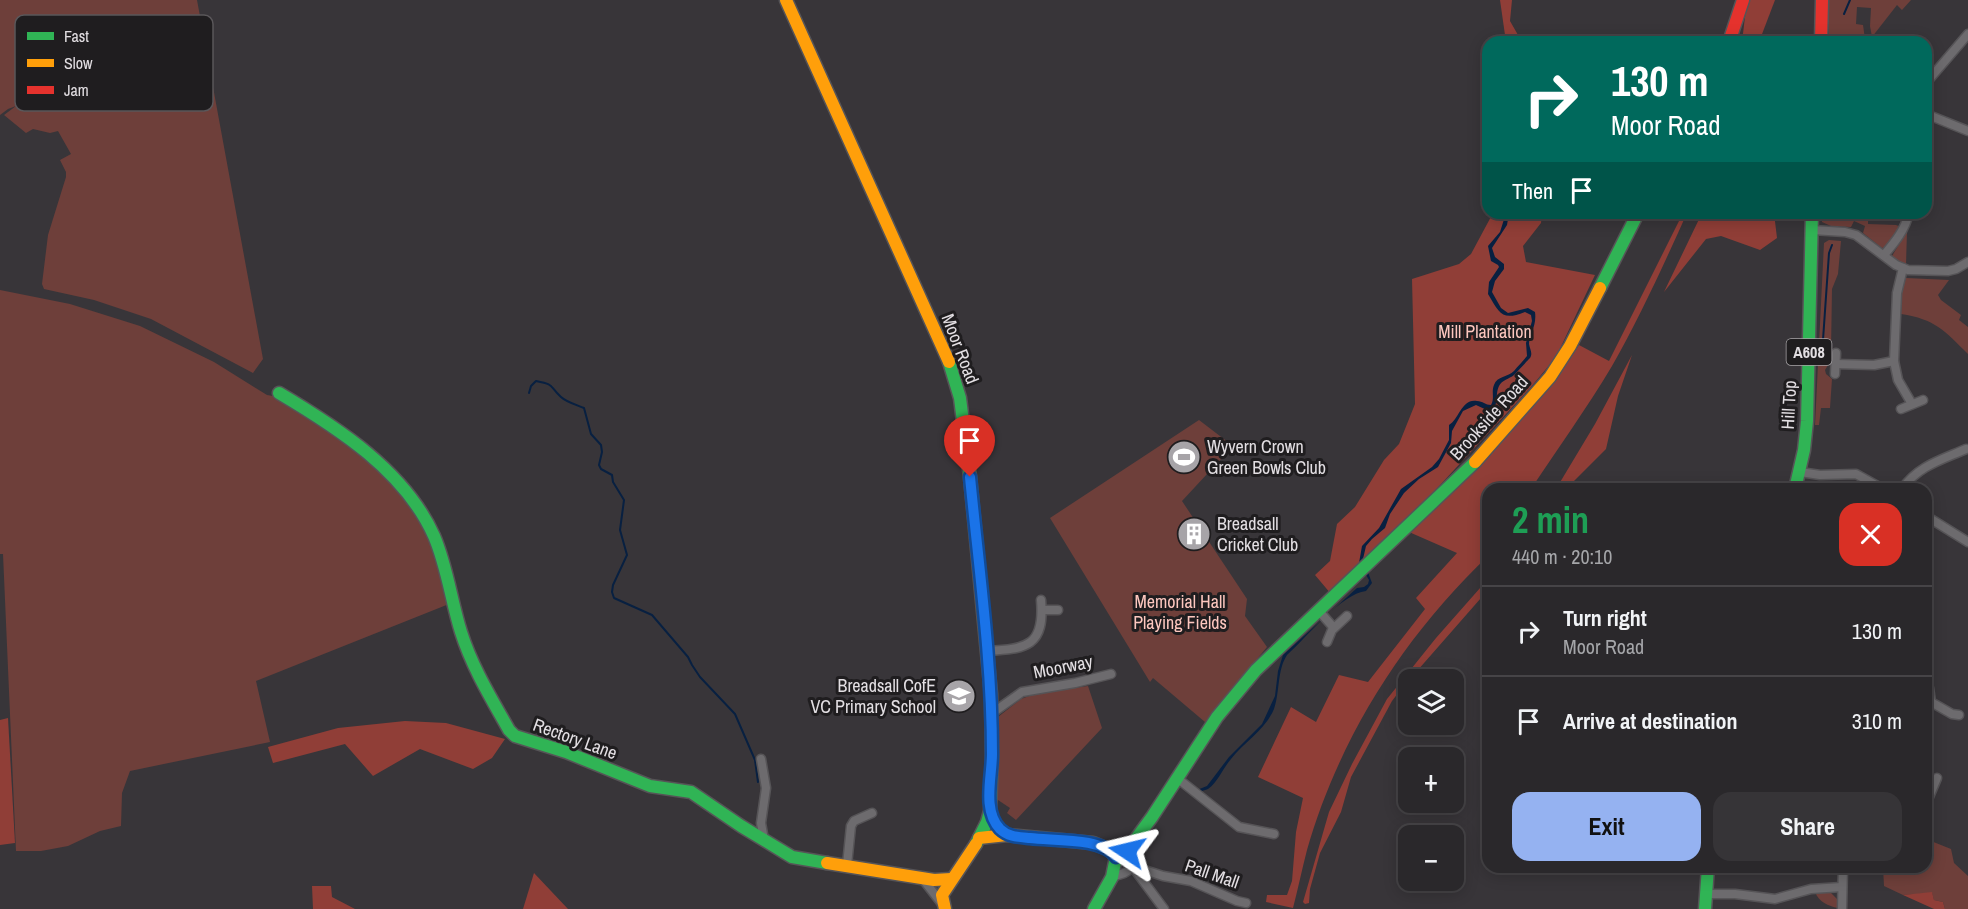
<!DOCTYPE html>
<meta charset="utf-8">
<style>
:root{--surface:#2a282b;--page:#363437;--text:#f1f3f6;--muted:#a5a6a9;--line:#464447;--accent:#95b2f1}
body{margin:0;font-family:"Archivo Narrow",sans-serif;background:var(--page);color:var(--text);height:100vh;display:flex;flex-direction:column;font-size:22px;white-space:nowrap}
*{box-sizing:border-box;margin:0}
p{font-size:20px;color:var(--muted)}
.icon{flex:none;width:33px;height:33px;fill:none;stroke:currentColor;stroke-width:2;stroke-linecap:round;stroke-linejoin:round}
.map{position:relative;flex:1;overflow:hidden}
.panel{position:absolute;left:1482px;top:483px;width:450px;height:390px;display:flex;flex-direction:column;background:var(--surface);border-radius:18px;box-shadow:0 3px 15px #0003,0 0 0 2px var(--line)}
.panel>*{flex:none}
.guide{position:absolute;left:1482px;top:36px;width:450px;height:183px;border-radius:18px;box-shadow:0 3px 15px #0003,0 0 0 2px var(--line);background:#00695c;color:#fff;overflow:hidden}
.tools{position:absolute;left:1398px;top:669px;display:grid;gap:12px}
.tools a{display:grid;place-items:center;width:66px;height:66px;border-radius:12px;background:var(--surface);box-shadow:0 3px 15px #0003,0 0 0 2px var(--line);font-size:30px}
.pin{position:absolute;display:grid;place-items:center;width:51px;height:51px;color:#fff;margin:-62px -26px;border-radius:50% 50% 50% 0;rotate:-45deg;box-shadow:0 0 6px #0007}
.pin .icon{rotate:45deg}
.me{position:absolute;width:66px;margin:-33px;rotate:280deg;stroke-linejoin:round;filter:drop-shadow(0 0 4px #0008)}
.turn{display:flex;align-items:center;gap:21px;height:126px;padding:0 30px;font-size:27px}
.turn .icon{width:78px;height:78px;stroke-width:2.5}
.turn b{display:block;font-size:42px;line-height:51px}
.then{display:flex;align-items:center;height:57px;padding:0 30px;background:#0003;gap:12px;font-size:22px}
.round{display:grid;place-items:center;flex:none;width:63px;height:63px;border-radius:18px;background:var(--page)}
.summary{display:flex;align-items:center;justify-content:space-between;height:102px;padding:0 30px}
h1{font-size:36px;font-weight:700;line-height:45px;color:#1e9e55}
.primary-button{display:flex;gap:12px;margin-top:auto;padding:12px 30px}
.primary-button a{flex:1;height:69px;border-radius:18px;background:var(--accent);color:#111;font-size:24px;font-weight:700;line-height:69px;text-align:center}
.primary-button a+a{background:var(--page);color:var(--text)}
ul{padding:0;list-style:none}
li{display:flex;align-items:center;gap:18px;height:90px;padding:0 30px;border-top:2px solid var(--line)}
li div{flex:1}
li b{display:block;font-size:22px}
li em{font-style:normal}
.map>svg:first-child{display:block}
.green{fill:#6e3f3a}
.forest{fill:#903e37}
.water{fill:#082041}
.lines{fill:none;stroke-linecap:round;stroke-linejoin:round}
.stream{stroke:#082041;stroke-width:2}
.street-casing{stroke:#565457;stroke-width:11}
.fast-casing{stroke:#565457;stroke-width:15}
.slow-casing{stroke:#565457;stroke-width:15}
.jam-casing{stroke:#565457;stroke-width:15}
.street{stroke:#6d6b6e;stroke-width:8}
.fast{stroke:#30b455;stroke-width:12}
.slow{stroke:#ff9f0a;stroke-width:12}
.jam{stroke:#e5322d;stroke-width:12}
.route-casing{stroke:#114b97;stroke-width:15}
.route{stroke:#1a73e8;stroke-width:10}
.labels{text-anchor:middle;stroke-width:6;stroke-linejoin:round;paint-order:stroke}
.shield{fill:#1f1d1f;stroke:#a8a5a8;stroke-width:1.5}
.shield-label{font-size:16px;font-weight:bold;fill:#e3dfe3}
.park-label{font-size:18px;fill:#fdc7bf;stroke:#1f1d1f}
.street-label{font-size:18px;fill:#e3dfe3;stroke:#1f1d1f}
.poi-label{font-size:18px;fill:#e3dfe3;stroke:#1f1d1f;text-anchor:start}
.key{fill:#1f1d1f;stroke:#5a575a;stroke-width:1.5}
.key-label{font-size:16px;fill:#e3dfe3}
</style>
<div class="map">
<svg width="1968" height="909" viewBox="0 0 1968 909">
<rect width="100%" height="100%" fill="#383539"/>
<g class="green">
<path d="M0 0H197L263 359 253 373 151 319 94 300 44 289 42 284 48 235 66 177V172L60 160 71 154 58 131 50 133 33 129 26 133 4 115 16 106 8 109 0 115Z"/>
<path d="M1829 0H1911L1902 10 1897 5 1872 37 1870 26 1871 8 1857 7 1856 24 1863 25 1865 39 1864 42H1829Z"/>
<path d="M1822 213H1856L1859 216 1868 217V224L1896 225 1901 227 1886 247 1882 248 1863 233 1865 226 1854 221 1851 227 1831 226 1822 222Z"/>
<path d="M1907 231 1906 265 1893 260 1892 256Z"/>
<path d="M1829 240 1841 241 1838 274 1832 289 1831 351 1826 358 1828 365 1825 370 1826 374 1832 379 1830 408H1821L1819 425H1815L1824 243Z"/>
<path d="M1906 278 1949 280 1938 295 1941 300 1961 315 1959 320 1968 327V354C1945 331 1935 319 1901 314L1902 292Z"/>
<path d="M0 290 70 304 140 326 214 362 267 395 279 397 309 415 350 446 384 476 425 519 449 604 256 681 270 742 130 771 122 793 121 826 100 831 68 846 41 851H16L3 554H0Z"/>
<path d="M1199 420 1233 446 1182 501 1247 599 1245 616 1267 647 1205 722 1153 678 1150 682 1050 518Z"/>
<path d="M1088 686 1102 728 1016 820 1007 813 1010 808 995 798 998 717 1021 699 1037 693Z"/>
<path d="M1926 839 1951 849 1954 863 1968 876V909H1945L1943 902 1934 900 1932 893 1903 895 1884 886 1883 867H1877H1926Z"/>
<path d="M1815 892 1831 893 1837 899 1838 908C1828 906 1819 902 1815 892Z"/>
</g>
<g class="forest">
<path d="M1500 0H1512L1510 21 1522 42H1506Z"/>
<path d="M1747 0H1775L1759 42H1742Z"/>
<path d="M1493 213H1542L1541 223 1523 246 1526 262 1595 275 1556 357 1531 387 1402 526 1331 594 1315 575 1330 561 1337 524 1355 507 1384 460 1399 444 1415 404 1412 279 1459 264 1471 254Z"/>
<path d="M1683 213H1687C1664 264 1640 317 1612 366 1587 408 1558 448 1531 489H1488V556C1404 636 1339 738 1307 850 1302 869 1298 889 1293 908L1266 902 1267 895H1287L1292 881 1296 832 1303 798 1258 777 1291 707 1316 722 1339 675 1368 682 1425 609 1416 598 1457 553 1409 532 1473 473 1555 381 1579 345 1609 361Z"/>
<path d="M1702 213H1774L1777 238 1760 250 1721 236 1706 239 1664 292Z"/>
<path d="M1632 355 1618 396 1606 449 1566 489H1556L1595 424Z"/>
<path d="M1488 579V590L1410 679 1408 680 1392 701 1351 777 1341 812 1320 853 1310 889 1309 903 1305 904 1303 902 1329 812 1352 764 1387 699 1436 638Z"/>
<path d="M8 718 15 843 0 845V720Z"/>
<path d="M405 721 446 723 505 739 492 758 473 769 420 749 373 776 345 744 273 763 268 747 338 728Z"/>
<path d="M534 873 568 909H523Z"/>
<path d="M312 886H331L332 897 355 909H313Z"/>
<path d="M1932 892 1934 900 1943 902 1945 909H1934L1903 895Z"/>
</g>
<path class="water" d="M1506 213H1509L1507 225 1492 248 1495 257 1504 264V269L1495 281 1492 292 1501 308 1508 313 1528 308 1535 312C1537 326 1529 335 1529 344 1530 350 1533 353 1530 358 1529 359 1515 374 1514 375 1509 379 1502 380 1499 386 1494 397 1501 404 1489 411L1476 405 1463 411 1452 431 1451 443 1438 467 1419 479 1404 493 1390 514 1385 528 1372 539 1366 546 1363 559 1372 583 1366 591C1341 594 1307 637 1287 655 1277 670 1280 692 1274 709 1265 730 1244 742 1231 759 1223 768 1218 782 1208 789 1206 790 1201 791 1199 792L1197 790 1207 786 1229 757 1262 724 1275 696 1278 671 1283 655 1357 588 1364 587 1368 584 1369 580 1359 563 1362 546 1379 528 1401 489 1432 467 1439 459 1449 440V425C1459 419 1462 398 1477 401 1483 401 1485 405 1491 405 1495 398 1491 392 1494 385 1497 376 1508 377 1514 371 1518 366 1523 361 1527 356L1526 343 1532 321 1531 315 1525 312C1502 321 1500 314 1488 294L1489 282 1499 267 1498 265 1491 261 1488 246 1500 232Z"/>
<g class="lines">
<g class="stream">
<path d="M1844 14 1850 0"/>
<path d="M1826 351 1823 340 1829 253 1832 245"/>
<path d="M529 393 531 386 536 381C556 385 548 385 561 397 566 402 577 405 584 408L591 434 601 445 602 452 599 465 601 469 612 475 613 482 624 500 620 530 627 555 613 585 612 592 614 598 652 615 688 657 692 665 700 677 735 714 755 760 758 782"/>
</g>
<g class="street-casing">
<g id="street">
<path d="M1872 42 1873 40"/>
<path d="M1926 83 1968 34"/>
<path d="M1926 114 1968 131"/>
<path d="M1812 230 1845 232 1856 235 1896 265 1908 270 1948 271 1956 269 1968 262"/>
<path d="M1884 255C1895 242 1905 230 1909 213"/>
<path d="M1903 268 1897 293 1894 361 1898 380 1912 404"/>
<path d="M1836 364 1874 365 1894 361"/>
<path d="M1835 374 1836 353"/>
<path d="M1901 409 1923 400"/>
<path d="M1800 472 1820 475 1856 474 1883 489"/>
<path d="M1902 489C1918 466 1941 460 1966 449"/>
<path d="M1926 516 1968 542"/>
<path d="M1042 610H1058"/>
<path d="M1319 611 1334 628"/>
<path d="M1327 642 1332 630 1347 616"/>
<path d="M987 651C1027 649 1045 646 1041 600"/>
<path d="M1926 685 1929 688 1931 702 1952 714 1959 715"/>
<path d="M991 714 1022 692 1075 683 1111 674"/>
<path d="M761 759 766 788 761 823 764 840"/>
<path d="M1177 778 1239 827 1274 834"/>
<path d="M1926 804 1937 778"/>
<path d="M847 865 851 826 854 821 872 813"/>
<path d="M1132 866 1163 876 1191 881 1237 901 1246 903"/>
<path d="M1132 866 1164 909"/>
<path d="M1112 876C1130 874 1139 865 1129 848"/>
<path d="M922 878 943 905"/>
<path d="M1706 894H1735L1775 899 1811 889 1842 887"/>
<path d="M1842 909 1843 867"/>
</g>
</g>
<g class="fast-casing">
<g id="fast">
<path d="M1600 288 1638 213"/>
<path d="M949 362 960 398 970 477 991 694 992 759 990 811 987 822 976 844"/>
<path d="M279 393C338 428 405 471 434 536 447 566 451 600 461 632 472 667 491 698 509 730L515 736 566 752 650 786 691 792 741 826 792 857 827 863"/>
<path d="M1795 489 1804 450 1807 421 1812 213"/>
<path d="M1116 857 1127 851 1152 817 1217 717 1256 670 1475 462"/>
<path d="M1094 909 1112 877 1116 857"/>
<path d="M1705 909 1708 867"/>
</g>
</g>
<g class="slow-casing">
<g id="slow">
<path d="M786 0 949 362"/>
<path d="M1475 462 1550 377 1570 346 1600 288"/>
<path d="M979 838 1007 835 1093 843 1110 850 1116 857"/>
<path d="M827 863 934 880 951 879"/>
<path d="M945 909 942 895 976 844"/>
</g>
</g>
<g class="jam-casing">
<g id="jam">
<path d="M1729 42 1743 0"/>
<path d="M1821 42 1822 0"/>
</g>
</g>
<use href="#street" class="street"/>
<use href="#fast" class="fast"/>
<use href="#slow" class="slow"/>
<use href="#jam" class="jam"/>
</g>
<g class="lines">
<g class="route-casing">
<path id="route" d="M970 477C979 569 992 661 992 754 992 777 982 810 1000 829 1008 837 1019 837 1030 838 1053 841 1102 837 1116 857L1127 851"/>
</g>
<use href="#route" class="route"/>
</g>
<defs>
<g id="stadium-disc" transform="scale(1.725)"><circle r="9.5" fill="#a7a4a8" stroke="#1f1d1f"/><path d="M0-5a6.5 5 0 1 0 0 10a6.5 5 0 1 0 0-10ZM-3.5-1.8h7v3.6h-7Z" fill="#fff"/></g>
<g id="building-disc" transform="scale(1.725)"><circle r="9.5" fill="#a7a4a8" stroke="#1f1d1f"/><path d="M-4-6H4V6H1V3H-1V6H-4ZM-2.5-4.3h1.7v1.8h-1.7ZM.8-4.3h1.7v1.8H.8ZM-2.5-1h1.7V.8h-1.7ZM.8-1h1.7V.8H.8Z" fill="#fff"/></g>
<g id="school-disc" transform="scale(1.725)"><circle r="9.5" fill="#a7a4a8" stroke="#1f1d1f"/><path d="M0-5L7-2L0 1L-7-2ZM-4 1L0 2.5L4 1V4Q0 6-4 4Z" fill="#fff"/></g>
</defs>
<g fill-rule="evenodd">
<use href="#stadium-disc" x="1184" y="457"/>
<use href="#building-disc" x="1194" y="534"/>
<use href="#school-disc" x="959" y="696"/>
</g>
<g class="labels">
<rect class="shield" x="1786.5" y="339" width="45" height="26" rx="4.5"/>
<g class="shield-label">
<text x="1809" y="358">A608</text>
</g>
<g class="park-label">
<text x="1485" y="338">Mill Plantation</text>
<text x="1180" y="608">Memorial Hall<tspan x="1180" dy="21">Playing Fields</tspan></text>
</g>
<g class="street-label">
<text transform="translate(960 349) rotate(69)" y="6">Moor Road</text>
<text transform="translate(1789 405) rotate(-87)" y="6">Hill Top</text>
<text transform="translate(1489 418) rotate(-48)" y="6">Brookside Road</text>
<text transform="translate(1063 667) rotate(-11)" y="6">Moorway</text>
<text transform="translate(575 739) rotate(20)" y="6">Rectory Lane</text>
<text transform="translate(1212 874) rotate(19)" y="6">Pall Mall</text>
</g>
<g class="poi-label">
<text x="1207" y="453">Wyvern Crown<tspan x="1207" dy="21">Green Bowls Club</tspan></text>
<text x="1217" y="530">Breadsall<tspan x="1217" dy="21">Cricket Club</tspan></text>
<text x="936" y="692" text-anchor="end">Breadsall CofE<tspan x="936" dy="21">VC Primary School</tspan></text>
</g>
</g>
<rect x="15" y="15" width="198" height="96" rx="9" class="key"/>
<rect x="27" y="32" width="27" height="8" fill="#30b455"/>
<rect x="27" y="59" width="27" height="8" fill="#ff9f0a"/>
<rect x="27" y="86" width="27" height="8" fill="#e5322d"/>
<g class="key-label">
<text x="64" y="42">Fast</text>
<text x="64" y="69">Slow</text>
<text x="64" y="96">Jam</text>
</g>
</svg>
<div class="tools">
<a><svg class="icon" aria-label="layers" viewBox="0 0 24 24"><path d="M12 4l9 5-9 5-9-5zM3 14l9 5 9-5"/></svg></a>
<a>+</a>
<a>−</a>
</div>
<div class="pin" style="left:970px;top:477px;background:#d93025"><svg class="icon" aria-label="arrive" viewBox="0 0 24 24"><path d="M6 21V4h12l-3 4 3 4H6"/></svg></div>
<svg class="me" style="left:1127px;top:851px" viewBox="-20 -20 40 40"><path d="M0-17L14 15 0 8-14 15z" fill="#1a73e8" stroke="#fff" stroke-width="4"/></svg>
<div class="guide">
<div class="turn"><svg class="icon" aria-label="right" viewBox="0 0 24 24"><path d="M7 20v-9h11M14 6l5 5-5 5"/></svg><div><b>130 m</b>Moor Road</div></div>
<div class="then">Then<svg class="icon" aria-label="arrive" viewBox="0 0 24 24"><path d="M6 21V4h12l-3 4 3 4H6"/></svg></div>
</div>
<section class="panel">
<div class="summary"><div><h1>2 min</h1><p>440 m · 20:10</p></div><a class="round" style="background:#d93025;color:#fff"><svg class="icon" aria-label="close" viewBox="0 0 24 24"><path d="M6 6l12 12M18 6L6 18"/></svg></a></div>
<ul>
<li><svg class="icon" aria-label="right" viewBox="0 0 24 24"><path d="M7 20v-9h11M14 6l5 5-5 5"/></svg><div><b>Turn right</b><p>Moor Road</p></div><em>130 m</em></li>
<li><svg class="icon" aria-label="arrive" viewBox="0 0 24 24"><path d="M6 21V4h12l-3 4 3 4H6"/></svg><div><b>Arrive at destination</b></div><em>310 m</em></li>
</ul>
<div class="primary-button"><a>Exit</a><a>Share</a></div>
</section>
</div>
